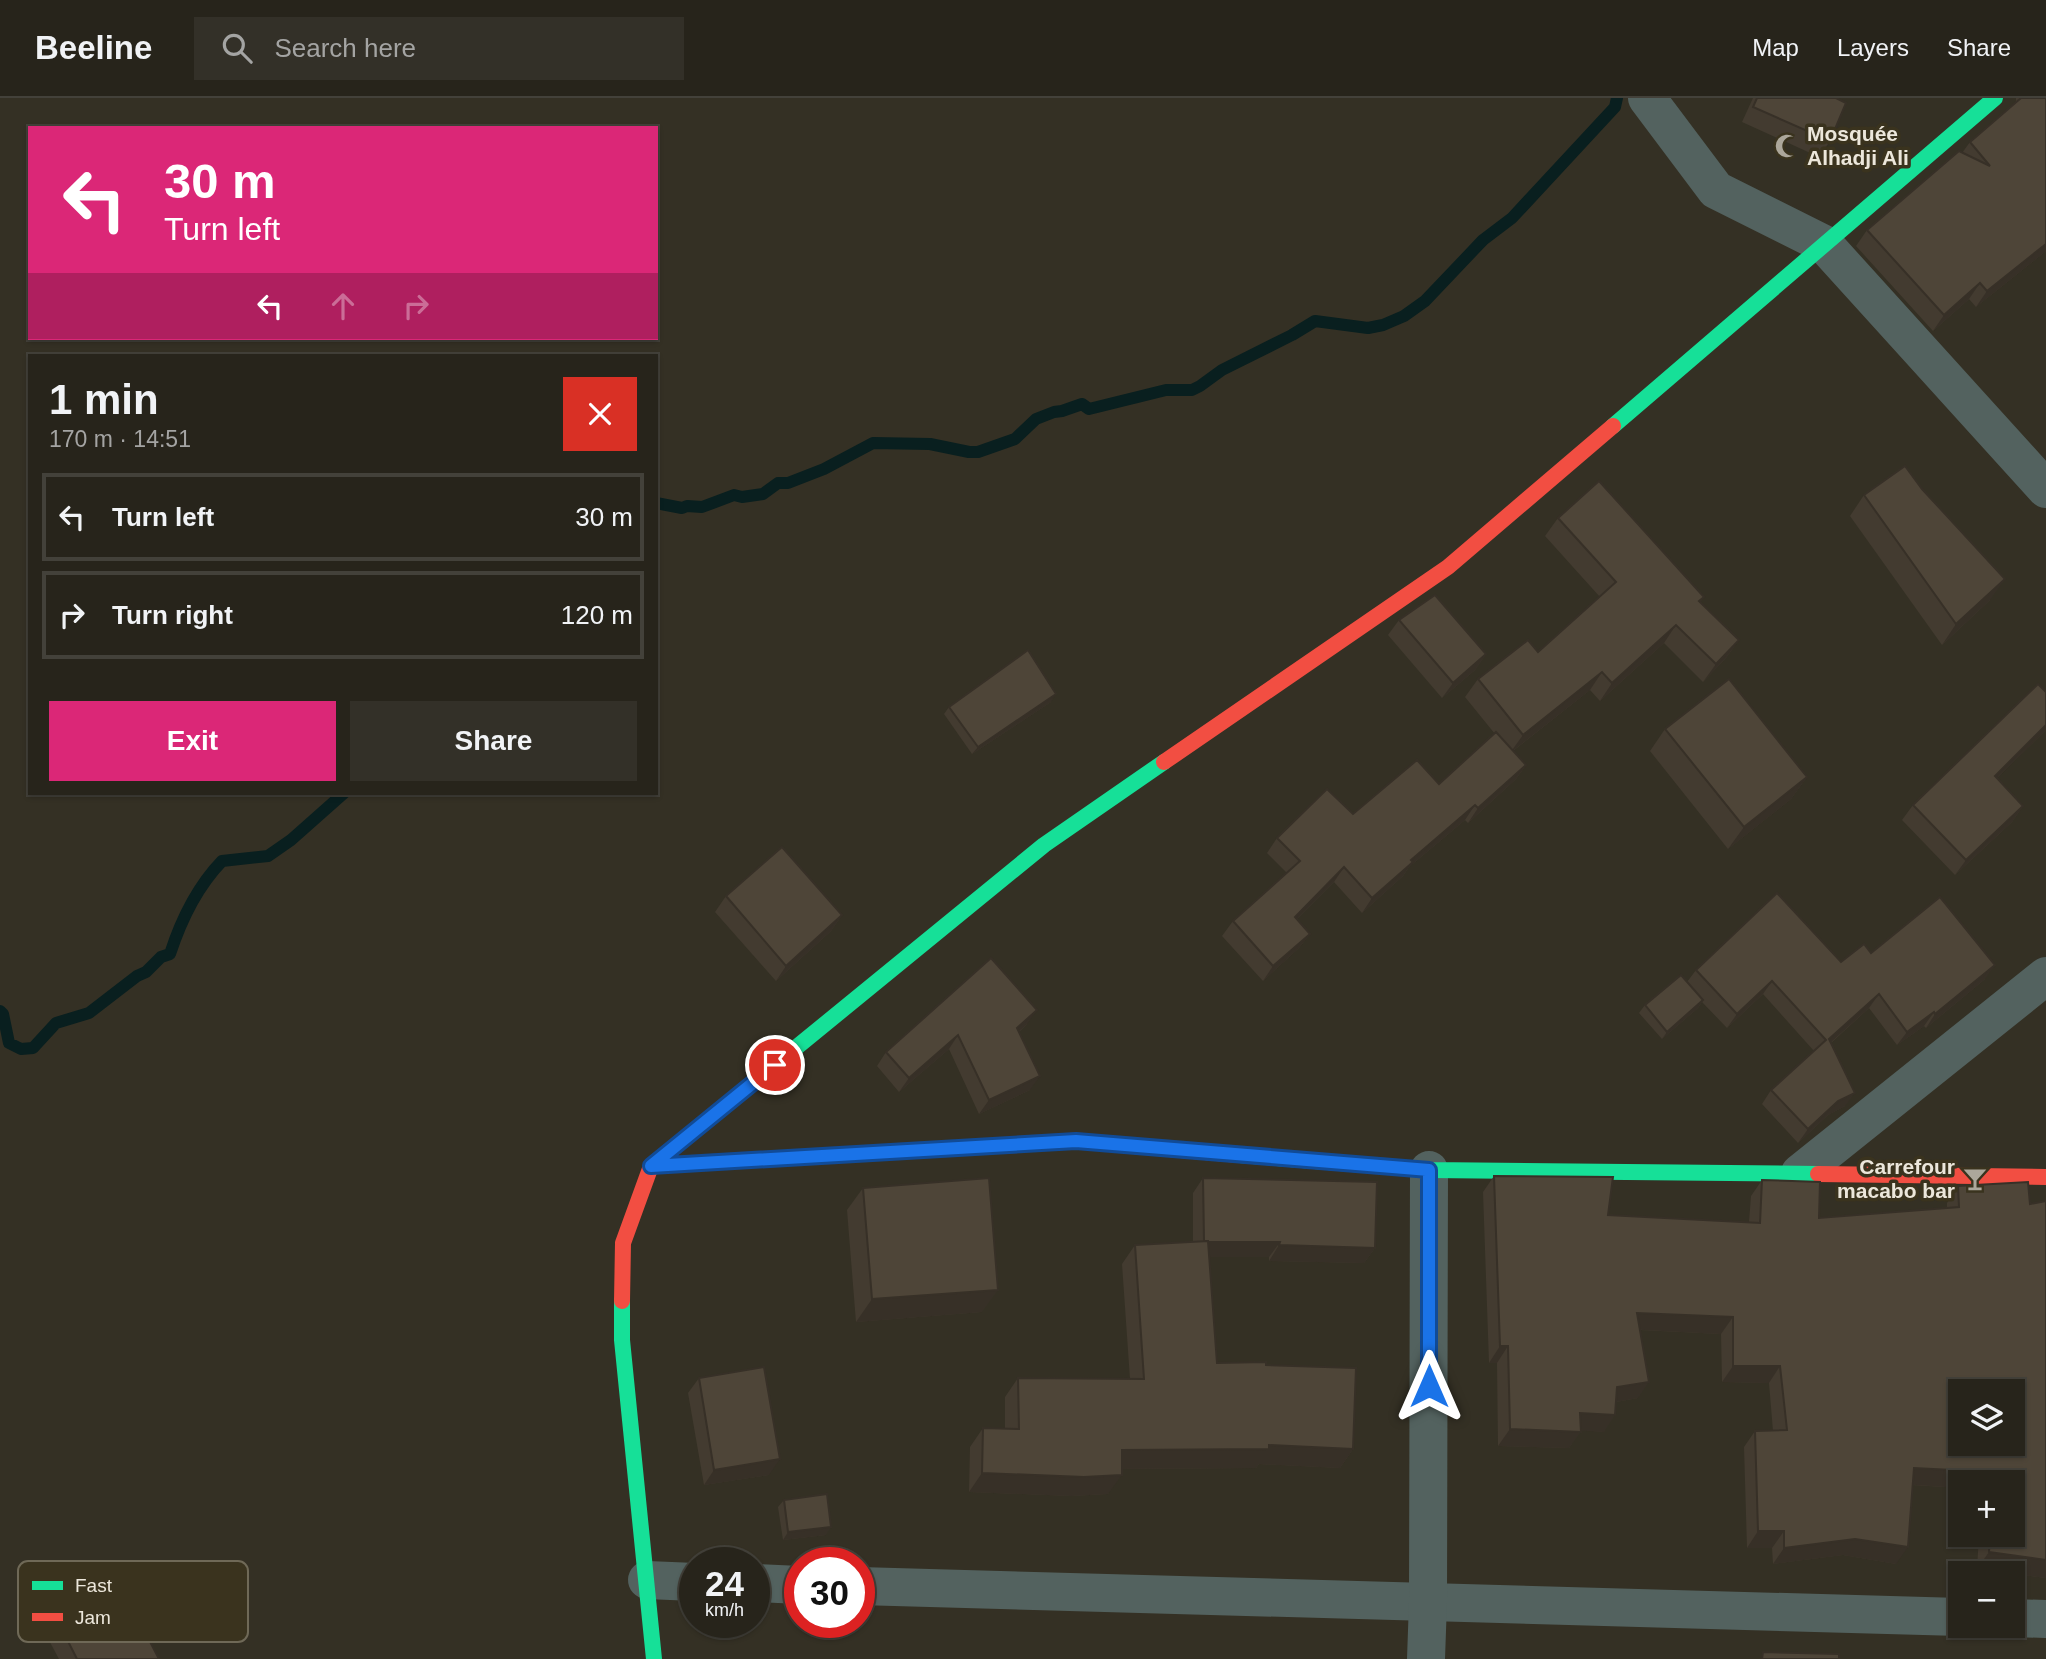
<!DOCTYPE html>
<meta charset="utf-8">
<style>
:root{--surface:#27241b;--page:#333028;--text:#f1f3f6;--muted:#a4a4a3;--line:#43413a;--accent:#db2777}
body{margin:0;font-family:Helvetica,sans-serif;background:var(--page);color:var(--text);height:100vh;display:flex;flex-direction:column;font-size:26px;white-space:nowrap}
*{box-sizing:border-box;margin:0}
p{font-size:23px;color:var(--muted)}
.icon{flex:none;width:38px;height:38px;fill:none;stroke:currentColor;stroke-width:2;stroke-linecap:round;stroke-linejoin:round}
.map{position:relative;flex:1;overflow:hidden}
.sheet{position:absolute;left:28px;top:256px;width:630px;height:441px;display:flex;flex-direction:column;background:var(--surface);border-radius:0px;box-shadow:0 2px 5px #0004,0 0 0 2px var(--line)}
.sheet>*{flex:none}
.banner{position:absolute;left:28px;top:28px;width:630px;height:214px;border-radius:0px;box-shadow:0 2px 5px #0004,0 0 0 2px var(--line);background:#db2777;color:#fff;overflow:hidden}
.controls{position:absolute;left:1948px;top:1281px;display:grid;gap:14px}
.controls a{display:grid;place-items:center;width:77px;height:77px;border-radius:0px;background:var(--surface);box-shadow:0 2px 5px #0004,0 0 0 2px var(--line);font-size:35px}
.speed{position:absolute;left:679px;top:1449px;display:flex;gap:14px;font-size:35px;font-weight:700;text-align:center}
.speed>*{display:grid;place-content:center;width:91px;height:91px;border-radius:50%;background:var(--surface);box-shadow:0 2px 5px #0004,0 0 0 2px var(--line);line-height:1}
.speed small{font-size:18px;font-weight:400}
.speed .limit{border:10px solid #d22;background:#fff;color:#111}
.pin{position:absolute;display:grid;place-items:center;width:60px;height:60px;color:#fff;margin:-30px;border:4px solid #fff;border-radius:50%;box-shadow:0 2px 7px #0007}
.me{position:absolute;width:77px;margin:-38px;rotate:0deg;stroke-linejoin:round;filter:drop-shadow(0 0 5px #0008)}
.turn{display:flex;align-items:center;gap:24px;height:147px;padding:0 21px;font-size:32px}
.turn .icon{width:91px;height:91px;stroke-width:2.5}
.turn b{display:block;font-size:49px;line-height:60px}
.lanes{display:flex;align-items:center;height:66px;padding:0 21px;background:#0003;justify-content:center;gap:35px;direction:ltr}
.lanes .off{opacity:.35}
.round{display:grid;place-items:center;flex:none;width:74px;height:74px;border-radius:0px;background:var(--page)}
.overview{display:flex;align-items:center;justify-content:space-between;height:119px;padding:0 21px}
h1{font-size:42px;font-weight:700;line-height:52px}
.primary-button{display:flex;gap:14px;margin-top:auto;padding:14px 21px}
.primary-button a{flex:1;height:80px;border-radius:0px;background:var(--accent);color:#fff;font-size:28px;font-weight:700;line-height:80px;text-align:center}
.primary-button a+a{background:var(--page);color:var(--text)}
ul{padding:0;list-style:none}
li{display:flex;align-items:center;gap:21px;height:88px;margin:0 14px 10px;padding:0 7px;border:4px solid var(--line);border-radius:0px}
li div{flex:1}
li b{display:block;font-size:26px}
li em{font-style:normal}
header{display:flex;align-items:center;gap:42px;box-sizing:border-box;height:98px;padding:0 35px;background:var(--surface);border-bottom:2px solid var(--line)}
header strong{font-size:33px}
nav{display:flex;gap:38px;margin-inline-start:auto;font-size:24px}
.search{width:490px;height:63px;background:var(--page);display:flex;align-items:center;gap:18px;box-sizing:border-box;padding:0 24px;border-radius:0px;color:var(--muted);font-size:26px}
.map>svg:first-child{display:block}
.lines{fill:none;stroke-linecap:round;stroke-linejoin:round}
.stream{stroke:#091f1f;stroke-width:12}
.street{stroke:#53625f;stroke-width:38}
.fast{stroke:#16e098;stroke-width:16}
.jam{stroke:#f24e42;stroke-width:16}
.wall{fill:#433b30}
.shaded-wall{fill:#373027}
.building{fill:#4e4538;stroke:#373027;stroke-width:2;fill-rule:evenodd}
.route-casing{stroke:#114b97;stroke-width:18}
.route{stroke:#1a73e8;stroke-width:12}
.labels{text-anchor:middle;stroke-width:7;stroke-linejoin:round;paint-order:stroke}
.poi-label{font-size:21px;font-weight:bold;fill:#ece7db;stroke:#3a331e;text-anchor:start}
.key{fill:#3a331e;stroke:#6f6957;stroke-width:2}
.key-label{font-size:19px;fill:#ece7db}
</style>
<header>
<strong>Beeline</strong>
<div class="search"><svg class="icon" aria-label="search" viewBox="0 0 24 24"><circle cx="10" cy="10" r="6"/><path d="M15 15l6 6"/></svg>Search here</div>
<nav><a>Map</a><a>Layers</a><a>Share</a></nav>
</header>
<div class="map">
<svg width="2046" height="1561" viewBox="0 0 2046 1561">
<rect width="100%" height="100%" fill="#343024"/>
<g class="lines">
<g class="stream">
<path d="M656 405 682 410 687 408 702 409 734 397 742 399 763 396 778 385H788L824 371 873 345 930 346 969 354H978L1015 341 1036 321 1054 314 1062 313 1082 306 1089 311 1166 292H1192L1200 288 1222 272 1292 237 1315 223 1368 230 1383 227 1404 218 1425 203 1483 142 1512 120 1615 9 1617 0"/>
<path d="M0 913 3 916 9 945 21 951 33 950 56 925 89 915 137 878 146 874 161 859 170 856C181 822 197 789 222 763L268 758 291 742 344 695"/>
</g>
<g class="street">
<path d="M1647 0 1716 92 1824 146 2046 391"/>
<path d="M1800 1075 2046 878"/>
<path d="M647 1482 695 1484"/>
<path d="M754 1485 800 1487"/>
<path d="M859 1488 1960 1519"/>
<path d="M2012 1520 2046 1521"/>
<path d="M1426 1561 1428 1504 1429 1072"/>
</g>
<g class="fast">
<path d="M1613 328 1995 0"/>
<path d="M765 975 1044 747 1164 664"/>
<path d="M1240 1057 1429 1072 1818 1076"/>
<path d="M622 1203V1242L654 1561"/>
</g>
<g class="jam">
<path d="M1164 664 1448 469 1613 328"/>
<path d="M651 1068 1076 1043 1240 1057"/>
<path d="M1818 1076 2046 1079"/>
<path d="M622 1203 623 1145 651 1068 765 975"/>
</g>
</g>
<g class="wall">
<path d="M1753 0H1836L1830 43 1819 59 1742 24Z"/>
<path d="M2016 0H2046V153L1976 209 1969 201 1933 233 1856 148 1867 132 1962 55 1970 44 2016 4Z"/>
<path d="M1922 391 1990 502 1942 547 1850 418 1864 397Z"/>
<path d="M1558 420 1704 499 1700 504 1739 542 1726 560 1703 584 1664 545 1600 603 1590 592 1513 653 1526 667 1516 681 1468 725 1465 722 1409 769 1403 778 1362 815 1334 784 1297 821 1310 836 1299 850 1263 883 1222 838 1233 823 1287 775 1267 755 1277 740 1353 716 1439 686 1495 636 1465 599 1478 581 1538 554 1600 499 1545 438Z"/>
<path d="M1399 522 1486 556 1475 572 1442 600 1388 537Z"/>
<path d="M1051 604 972 656 944 616 949 609Z"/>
<path d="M1665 631 1807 679 1791 701 1728 751 1650 653Z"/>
<path d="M2046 632 1997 680 2023 708 2012 724 1955 777 1902 722 1913 707Z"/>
<path d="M726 798 842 817 831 833 776 883 715 814Z"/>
<path d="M1871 855 1985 881 1926 930 1924 928 1897 947 1869 910 1831 945 1845 1008 1828 1017 1798 1045 1762 1006 1771 992 1814 953 1763 896 1727 930 1702 904 1698 910 1662 941 1639 915 1645 907 1687 884 1696 872 1841 864Z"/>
<path d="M991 860 1027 926 1019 934 1030 992 979 1016 949 951 899 994 877 968 886 954Z"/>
<path d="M1494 1078 1608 1117 1749 1124 1751 1098 1762 1082 1819 1120 1947 1110V1105L1958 1088 2030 1106 2046 1103V1480L1977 1471 1979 1437H2012V1384H1960V1390L1912 1387 1896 1466 1843 1457 1773 1466 1772 1450H1747L1744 1349 1755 1333H1773L1769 1285 1722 1284 1721 1236 1640 1232 1638 1300 1616 1304 1604 1334 1581 1332 1569 1350 1498 1348 1497 1265H1489L1483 1094Z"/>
<path d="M1203 1080 1375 1150 1364 1165 1269 1163V1159H1209L1217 1265 1266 1267 1353 1351 1340 1370 1259 1366 1256 1370 1122 1371 1108 1396 1071 1398 969 1394 970 1349 983 1330H1005V1299L1018 1280 1130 1281 1122 1166 1135 1147 1193 1144V1095Z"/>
<path d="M863 1090 982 1214 856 1224 847 1112Z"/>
<path d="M699 1280 769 1377 704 1387 688 1295Z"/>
<path d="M784 1402 826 1437 783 1442 778 1409Z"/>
<path d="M48 1504 159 1561H59L37 1520Z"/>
</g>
<g class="shaded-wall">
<path d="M2046 146V153L1976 209 1987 193Z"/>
<path d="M1980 185 1969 201 1933 233 1944 217Z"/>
<path d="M2005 481 1990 502 1942 547 1956 526Z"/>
<path d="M1676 527 1664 545 1600 603 1612 585Z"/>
<path d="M1739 542 1726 560 1703 584 1716 566Z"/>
<path d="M1486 556 1475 572 1442 600 1453 585Z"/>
<path d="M1602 574 1590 592 1510 655 1523 637Z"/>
<path d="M1056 596 1051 604 972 656 978 649Z"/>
<path d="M2046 627V632L1984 693 1995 678Z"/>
<path d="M1526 667 1516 681 1468 725 1478 710Z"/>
<path d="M1807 679 1791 701 1728 751 1744 729Z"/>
<path d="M1475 707 1465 722 1409 769 1403 778 1362 815 1372 800 1411 762Z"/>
<path d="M2023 708 2012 724 1955 777 1966 762Z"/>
<path d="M1344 769 1334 784 1284 834 1295 819Z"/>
<path d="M842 817 831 833 776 883 786 868Z"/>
<path d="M1310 836 1299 850 1263 883 1273 868Z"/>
<path d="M1995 867 1985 881 1926 930 1935 916Z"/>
<path d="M1772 883 1763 896 1727 930 1737 916Z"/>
<path d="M1879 896 1869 910 1819 955 1829 941Z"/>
<path d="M1703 902 1698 910 1662 941 1667 934Z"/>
<path d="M1037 912 1027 926 1007 944 1017 930Z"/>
<path d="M1934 914 1924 928 1897 947 1907 934Z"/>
<path d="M958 937 949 951 899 994 909 980Z"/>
<path d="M1040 978 1030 992 979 1016 989 1002Z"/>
<path d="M1855 995 1845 1008 1828 1017 1798 1045 1808 1031 1838 1003Z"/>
<path d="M1204 1144H1280L1269 1159H1193Z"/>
<path d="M1279 1147 1375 1150 1364 1165 1269 1163Z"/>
<path d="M998 1192 982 1214 856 1224 872 1201Z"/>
<path d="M1637 1215 1733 1219 1721 1236 1626 1231Z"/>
<path d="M1500 1248H1508L1497 1265H1489Z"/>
<path d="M1733 1268H1780L1769 1285 1722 1284Z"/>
<path d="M1649 1284 1638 1300 1605 1306 1617 1289Z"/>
<path d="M1580 1315 1615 1317 1604 1334 1569 1332Z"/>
<path d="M1510 1331 1581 1334 1569 1350 1498 1348Z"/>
<path d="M1269 1347 1353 1351 1340 1370 1259 1366 1256 1370 1109 1371 1122 1352Z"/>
<path d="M780 1361 769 1377 704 1387 714 1372Z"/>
<path d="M1914 1370 1992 1374 1985 1384H1960V1390L1902 1386Z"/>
<path d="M982 1375 1122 1377 1108 1396 1071 1398 969 1394Z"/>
<path d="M831 1429 826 1437 783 1442 788 1434Z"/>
<path d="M1758 1433H1784L1772 1450H1747Z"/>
<path d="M1855 1441 1908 1449 1896 1466 1843 1457 1773 1466 1784 1450Z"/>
<path d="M1989 1454 2046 1462V1480L1977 1471Z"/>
</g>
<g class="building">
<path d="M1757 0H1836L1846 5 1830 43 1753 9Z"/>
<path d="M2021 0H2046V146L1987 193 1980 185 1944 217 1867 132 1959 53 1990 68 1970 44Z"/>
<path d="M1905 368 1922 391 2005 481 1956 526 1864 397Z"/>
<path d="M1599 383 1704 499 1699 503 1739 542 1716 566 1676 527 1612 585 1602 574 1523 637 1478 581 1528 542 1538 554 1616 484 1558 420Z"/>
<path d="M1435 497 1486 556 1453 585 1399 522Z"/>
<path d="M1028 552 1056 596 978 649 949 609Z"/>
<path d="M1729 581 1807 679 1744 729 1665 631Z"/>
<path d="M2038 586 2046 594V627L1995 678 2023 708 1966 762 1913 707Z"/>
<path d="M1496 634 1526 667 1478 710 1475 707 1411 762 1413 764 1372 800 1344 769 1295 819 1310 836 1273 868 1233 823 1300 763 1277 740 1327 691 1353 716 1417 662 1439 686Z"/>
<path d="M782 749 842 817 786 868 726 798Z"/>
<path d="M1777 795 1841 864 1864 846 1871 855 1940 799 1995 867 1935 916 1934 914 1907 934 1879 896 1829 941 1855 995 1838 1003 1808 1031 1771 992 1826 942 1772 883 1737 916 1696 872Z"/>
<path d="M991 860 1037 912 1017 930 1040 978 989 1002 958 937 909 980 886 954Z"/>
<path d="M1681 877 1703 902 1667 934 1645 907Z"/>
<path d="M1494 1078 1613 1079 1608 1117 1760 1125 1762 1082 1820 1084 1819 1120 1959 1109 1958 1088 2028 1084 2030 1106 2046 1103V1462L1989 1454 1990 1437H2012V1384H1992V1374L1914 1370 1908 1449 1855 1441 1784 1450V1433H1758L1755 1333 1787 1332 1780 1268H1733V1219L1637 1215 1649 1284 1617 1289 1615 1317 1580 1315 1581 1334 1510 1331 1508 1248H1500ZM1960 1293H2012V1346H1960Z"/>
<path d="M989 1080 998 1192 872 1201 863 1090Z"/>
<path d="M1203 1080 1377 1084 1375 1150 1279 1147 1280 1144H1208V1143H1204Z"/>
<path d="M1208 1143 1217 1265 1266 1264V1267L1356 1270 1353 1351 1269 1347V1351L1122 1352V1377L1084 1379 982 1375 983 1330 1019 1331 1018 1280 1144 1281 1135 1147Z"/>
<path d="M764 1269 780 1361 714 1372 699 1280Z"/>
<path d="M827 1396 831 1429 788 1434 784 1402Z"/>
<path d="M112 1471 159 1561H77L48 1504Z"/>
<path d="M1763 1554 1839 1556V1561H1762Z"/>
</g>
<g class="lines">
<g class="route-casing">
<path id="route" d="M775 967 651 1068 1076 1043 1429 1072V1288"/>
</g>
<use href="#route" class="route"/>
</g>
<defs>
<g id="mosque-bare" transform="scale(1.89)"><path d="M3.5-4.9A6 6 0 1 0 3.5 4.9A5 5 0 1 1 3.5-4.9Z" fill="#aca79b" stroke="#3a331e" stroke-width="2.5" paint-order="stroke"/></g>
<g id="bar-bare" transform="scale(1.89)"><path d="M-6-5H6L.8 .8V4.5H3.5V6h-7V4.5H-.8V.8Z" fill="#aca79b" stroke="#3a331e" stroke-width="2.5" paint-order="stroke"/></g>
</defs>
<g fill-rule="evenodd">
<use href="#mosque-bare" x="1787" y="48"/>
<use href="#bar-bare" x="1975" y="1081"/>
</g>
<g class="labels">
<g class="poi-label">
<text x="1807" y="43">Mosquée<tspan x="1807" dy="24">Alhadji Ali</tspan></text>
<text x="1955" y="1076" text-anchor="end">Carrefour<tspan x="1955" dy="24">macabo bar</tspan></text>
</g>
</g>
<rect x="18" y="1463" width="230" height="81" rx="10" class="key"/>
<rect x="32" y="1483" width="31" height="9" fill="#16e098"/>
<rect x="32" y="1515" width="31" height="8" fill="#f24e42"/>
<g class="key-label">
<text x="75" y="1494">Fast</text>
<text x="75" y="1526">Jam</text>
</g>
</svg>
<div class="controls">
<a><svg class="icon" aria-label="layers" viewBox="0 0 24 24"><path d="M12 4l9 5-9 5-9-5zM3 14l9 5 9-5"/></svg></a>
<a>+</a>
<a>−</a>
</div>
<div class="speed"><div>24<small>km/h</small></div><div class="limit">30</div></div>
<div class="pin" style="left:775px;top:967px;background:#d93025"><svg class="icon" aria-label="arrive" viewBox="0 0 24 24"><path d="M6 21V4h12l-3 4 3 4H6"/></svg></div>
<svg class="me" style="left:1429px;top:1288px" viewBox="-20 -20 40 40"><path d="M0-17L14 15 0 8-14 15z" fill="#1a73e8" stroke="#fff" stroke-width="4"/></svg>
<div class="banner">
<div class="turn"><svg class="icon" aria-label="left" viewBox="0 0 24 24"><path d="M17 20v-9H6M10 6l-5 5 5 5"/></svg><div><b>30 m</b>Turn left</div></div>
<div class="lanes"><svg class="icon" aria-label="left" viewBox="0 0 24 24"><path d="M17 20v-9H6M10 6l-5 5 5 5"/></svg><svg class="icon off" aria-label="ahead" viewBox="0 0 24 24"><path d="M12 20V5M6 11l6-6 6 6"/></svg><svg class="icon off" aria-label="right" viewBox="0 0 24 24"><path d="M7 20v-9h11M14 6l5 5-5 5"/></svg></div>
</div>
<section class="sheet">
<div class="overview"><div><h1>1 min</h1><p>170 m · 14:51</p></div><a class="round" style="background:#d93025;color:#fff"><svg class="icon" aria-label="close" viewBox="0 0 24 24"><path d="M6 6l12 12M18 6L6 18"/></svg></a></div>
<ul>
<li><svg class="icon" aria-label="left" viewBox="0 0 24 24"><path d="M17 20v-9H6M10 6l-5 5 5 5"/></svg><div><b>Turn left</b></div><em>30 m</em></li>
<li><svg class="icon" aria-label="right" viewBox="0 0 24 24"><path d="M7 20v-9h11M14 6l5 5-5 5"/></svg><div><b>Turn right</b></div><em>120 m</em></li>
</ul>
<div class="primary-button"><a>Exit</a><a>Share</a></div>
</section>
</div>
